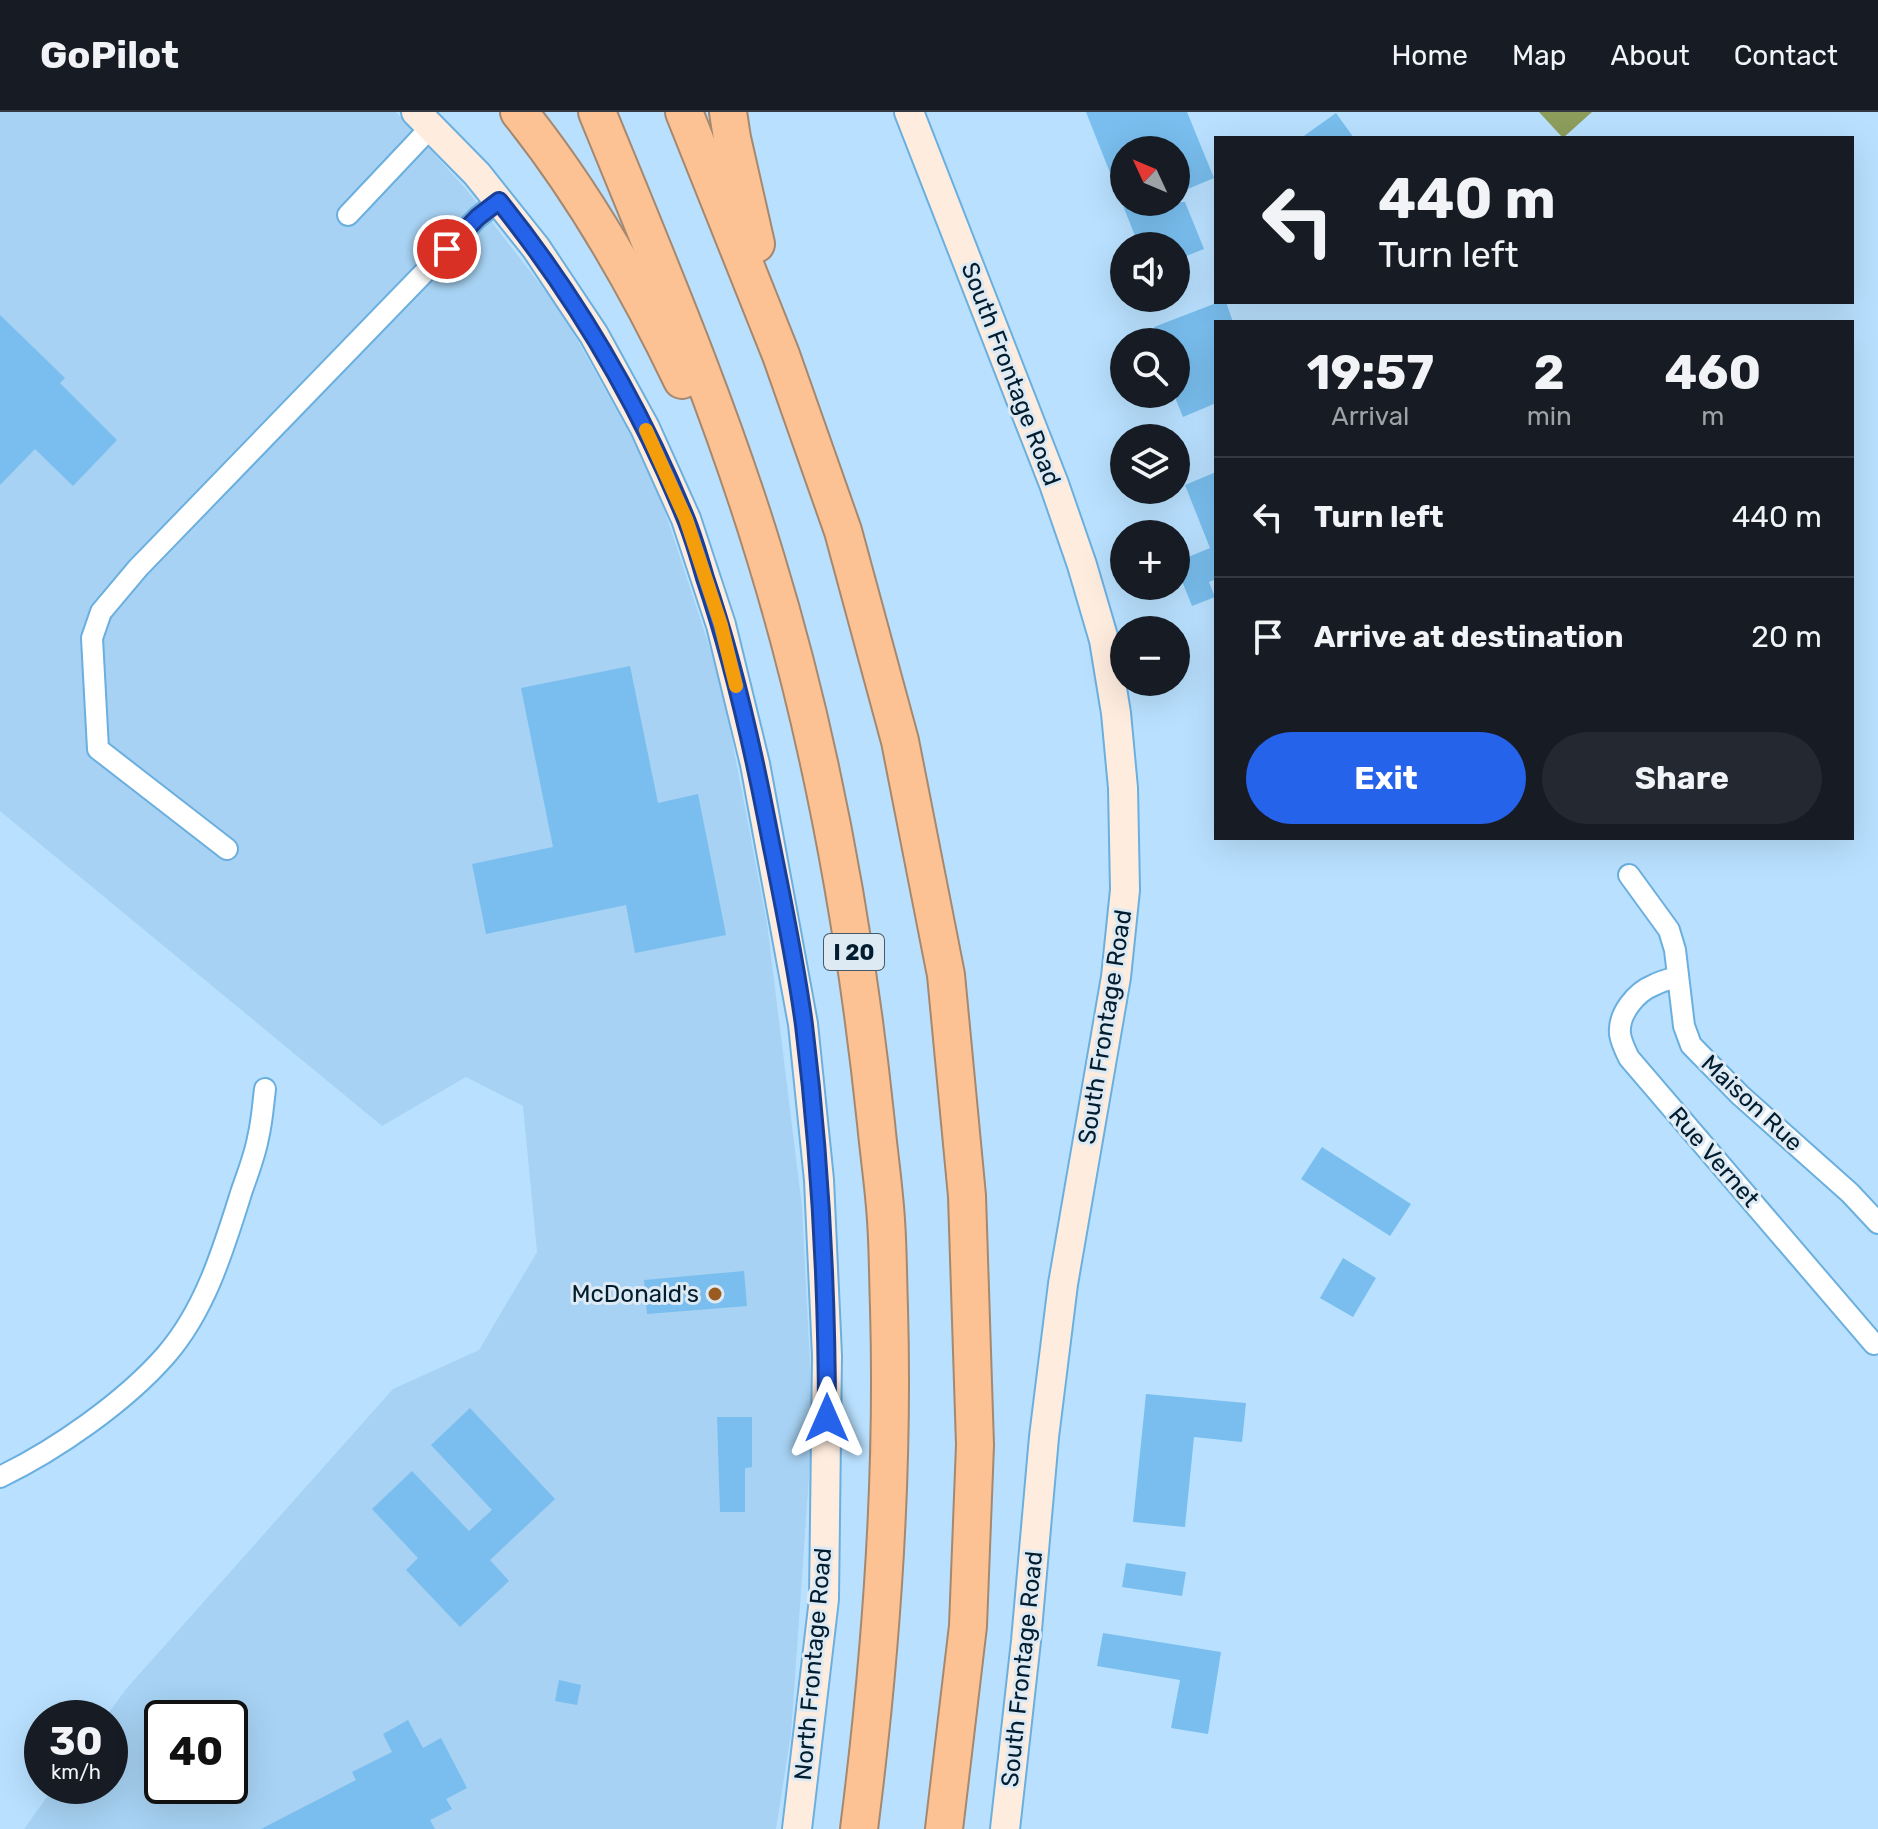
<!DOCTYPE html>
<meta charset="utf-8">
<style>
:root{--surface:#171b24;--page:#242831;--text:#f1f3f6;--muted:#9ea1a6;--line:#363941;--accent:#2563eb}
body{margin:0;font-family:Rubik,sans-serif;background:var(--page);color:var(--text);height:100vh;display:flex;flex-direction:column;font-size:30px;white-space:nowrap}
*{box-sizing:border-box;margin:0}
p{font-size:26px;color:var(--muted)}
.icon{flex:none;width:44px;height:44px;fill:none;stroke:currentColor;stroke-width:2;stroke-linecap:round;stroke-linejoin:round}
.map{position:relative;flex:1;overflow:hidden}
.details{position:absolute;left:1214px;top:208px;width:640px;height:520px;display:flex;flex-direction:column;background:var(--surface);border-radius:0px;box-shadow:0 8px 32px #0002}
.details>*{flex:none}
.guide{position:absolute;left:1214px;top:24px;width:640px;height:168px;border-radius:0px;box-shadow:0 8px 32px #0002;background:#171b24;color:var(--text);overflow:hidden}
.needle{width:52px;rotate:314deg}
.fabs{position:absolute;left:1110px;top:24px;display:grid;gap:16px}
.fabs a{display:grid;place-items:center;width:80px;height:80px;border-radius:50%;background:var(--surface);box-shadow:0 8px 32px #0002;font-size:40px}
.speed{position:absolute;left:24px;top:1588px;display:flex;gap:16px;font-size:40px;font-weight:700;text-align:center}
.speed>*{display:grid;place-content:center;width:104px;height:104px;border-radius:50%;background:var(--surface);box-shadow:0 8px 32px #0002;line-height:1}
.speed small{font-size:20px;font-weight:400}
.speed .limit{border:4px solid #111;border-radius:12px;background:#fff;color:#111}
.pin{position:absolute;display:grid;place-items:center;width:68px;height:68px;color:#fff;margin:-34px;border:4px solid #fff;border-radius:50%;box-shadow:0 2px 8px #0007}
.me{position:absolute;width:88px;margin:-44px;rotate:0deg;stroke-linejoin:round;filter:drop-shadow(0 0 6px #0008)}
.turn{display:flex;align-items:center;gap:28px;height:168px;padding:0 32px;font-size:36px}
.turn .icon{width:104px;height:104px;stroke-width:2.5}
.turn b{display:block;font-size:56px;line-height:68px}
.eta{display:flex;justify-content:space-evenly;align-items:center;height:136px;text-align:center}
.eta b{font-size:48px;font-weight:700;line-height:56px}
.action{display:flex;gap:16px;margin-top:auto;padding:16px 32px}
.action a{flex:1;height:92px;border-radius:48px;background:var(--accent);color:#fff;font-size:32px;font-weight:700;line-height:92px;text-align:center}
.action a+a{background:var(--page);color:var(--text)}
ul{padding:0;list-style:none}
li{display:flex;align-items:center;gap:24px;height:120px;padding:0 32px;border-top:2px solid var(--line)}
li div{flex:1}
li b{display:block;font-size:30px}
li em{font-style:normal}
header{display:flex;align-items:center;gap:48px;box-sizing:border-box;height:112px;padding:0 40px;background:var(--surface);border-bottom:2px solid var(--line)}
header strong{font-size:38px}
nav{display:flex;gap:44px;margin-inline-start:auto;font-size:28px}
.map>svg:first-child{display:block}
.built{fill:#a7d2f3;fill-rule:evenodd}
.water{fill:#8e9e5c}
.building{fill:#79beee}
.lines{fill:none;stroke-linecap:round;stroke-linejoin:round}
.street-casing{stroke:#6bafdf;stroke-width:24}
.secondary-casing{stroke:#6bafdf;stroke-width:32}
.highway-casing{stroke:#a48870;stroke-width:40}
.street{stroke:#fff;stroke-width:20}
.secondary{stroke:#feeddf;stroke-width:28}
.highway{stroke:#fcc293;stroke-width:36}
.route-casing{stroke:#184099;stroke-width:20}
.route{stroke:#2563eb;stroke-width:14}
.slow{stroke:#f59e0b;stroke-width:14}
.poi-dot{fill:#995b20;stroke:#ddeaf4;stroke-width:3}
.labels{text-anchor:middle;stroke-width:6;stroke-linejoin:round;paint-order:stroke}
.shield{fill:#ddeaf4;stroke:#435a6a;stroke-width:2}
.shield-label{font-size:22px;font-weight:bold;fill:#011d2f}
.street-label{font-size:24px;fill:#011d2f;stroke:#ddeaf4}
.poi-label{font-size:24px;fill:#011d2f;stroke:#ddeaf4;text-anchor:end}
</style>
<header>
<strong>GoPilot</strong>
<nav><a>Home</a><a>Map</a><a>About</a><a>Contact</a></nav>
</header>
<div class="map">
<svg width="1878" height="1717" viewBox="0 0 1878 1717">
<rect width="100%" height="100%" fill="#b9e1ff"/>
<path class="built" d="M0 0H396L466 77 561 199 653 363 721 570 767 811 802 1095 813 1308 791 1622 776 1717H24L55 1674H110V1606H105L126 1577 393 1277 479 1238 537 1140 523 994 466 965 382 1014 0 699ZM162 1606H230V1674H162Z"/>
<path class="water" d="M1539 0H1592L1563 26Z"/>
<g class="building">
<path d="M1086 0H1187L1214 66 1176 82V38H1124V90H1185L1204 137 1176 148V134H1139Z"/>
<path d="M1336 1 1354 26H1301Z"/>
<path d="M1219 190H1226L1233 210H1216V291L1183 305 1176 288V230H1160L1154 215Z"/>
<path d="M0 203 65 266 60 271 117 328 73 374 35 337 0 373Z"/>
<path d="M1216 360V467L1209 470 1215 485 1192 494 1176 454V450L1210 436 1185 373Z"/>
<path d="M630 554 658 691 698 682 726 823 635 841 626 793 486 822 472 752 553 735 521 576Z"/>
<path d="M1322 1035 1411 1092 1390 1124 1301 1067Z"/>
<path d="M1343 1146 1376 1166 1353 1205 1320 1186Z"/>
<path d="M744 1159 747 1194 647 1202 644 1168Z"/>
<path d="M1146 1282 1246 1291 1242 1330 1194 1325 1185 1415 1133 1410Z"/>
<path d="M470 1296 555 1387 490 1448 509 1469 460 1515 406 1458 418 1446 372 1397 412 1359 469 1419 492 1398 431 1333Z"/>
<path d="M717 1305H752V1355L745 1356V1400H720Z"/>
<path d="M1126 1451 1186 1460 1182 1484 1122 1475Z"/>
<path d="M1103 1521 1221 1540 1208 1622 1171 1616 1180 1568 1097 1554Z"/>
<path d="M559 1568 581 1573 577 1593 555 1589Z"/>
<path d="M408 1608 423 1636 441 1626 467 1676 446 1687 452 1697 430 1708 435 1717H261L356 1668 352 1660 392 1640 383 1622Z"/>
</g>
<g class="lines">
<g class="street-casing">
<g id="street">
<path d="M348 103 431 15"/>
<path d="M227 737 98 637 92 526 101 500 138 456 478 105 499 89"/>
<path d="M1629 763 1669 818 1675 838 1684 914 1691 933 1740 983 1850 1081 1878 1111"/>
<path d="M1678 865C1670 867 1661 869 1654 873 1636 880 1618 902 1620 922 1621 930 1625 938 1629 946L1874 1232"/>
<path d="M0 1365C56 1338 125 1290 166 1243 206 1197 224 1135 242 1078 248 1061 255 1043 258 1026 262 1010 263 993 265 977"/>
</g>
</g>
<g class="secondary-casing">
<g id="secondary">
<path d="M416 0 477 62 536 136 594 223 645 316 686 407 721 513 755 652 803 912 819 1068 827 1244 824 1487 797 1717"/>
<path d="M909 0 1054 372 1082 453 1104 528 1116 601 1123 676 1125 778 1116 865 1063 1172 1044 1325 1026 1529 1005 1717"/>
</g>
</g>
<g class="highway-casing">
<g id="highway">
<path d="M519 0C584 81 637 174 682 268"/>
<path d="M597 0C657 147 720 295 766 447 822 630 856 820 876 1011 879 1043 884 1075 886 1108 888 1137 888 1167 889 1196 894 1370 881 1544 859 1717"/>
<path d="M684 0 781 243 843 419 900 629 946 863 967 1084 975 1333 968 1514 944 1717"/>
<path d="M728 0 732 26 756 132"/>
</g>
</g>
<use href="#street" class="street"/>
<use href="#secondary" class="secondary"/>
<use href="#highway" class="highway"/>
</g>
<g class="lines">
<g class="route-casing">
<path id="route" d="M447 137 478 105 499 89C576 185 638 290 685 405 693 424 699 445 705 466 732 545 751 628 767 710 780 777 795 845 804 913 820 1043 827 1176 827 1306"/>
</g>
<use href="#route" class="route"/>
<path class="slow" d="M646 318 686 407 721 513 736 574"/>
</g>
<circle class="poi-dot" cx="715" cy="1182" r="8"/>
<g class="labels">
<rect class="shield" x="824" y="822" width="60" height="36" rx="6"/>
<g class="shield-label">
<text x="854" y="848">I 20</text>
</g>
<g class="street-label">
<text transform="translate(1011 262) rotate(69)" y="8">South Frontage Road</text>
<text transform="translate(1105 915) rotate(-81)" y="8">South Frontage Road</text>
<text transform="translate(1752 991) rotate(43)" y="8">Maison Rue</text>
<text transform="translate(1714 1045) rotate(49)" y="8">Rue Vernet</text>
<text transform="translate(813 1552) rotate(-85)" y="8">North Frontage Road</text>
<text transform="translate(1022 1557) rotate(-84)" y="8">South Frontage Road</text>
</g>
<g class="poi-label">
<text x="699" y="1190">McDonald's</text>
</g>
</g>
</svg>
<div class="fabs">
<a><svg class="needle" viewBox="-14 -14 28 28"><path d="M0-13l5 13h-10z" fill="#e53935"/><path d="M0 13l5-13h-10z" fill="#9ea1a6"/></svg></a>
<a><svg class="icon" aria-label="sound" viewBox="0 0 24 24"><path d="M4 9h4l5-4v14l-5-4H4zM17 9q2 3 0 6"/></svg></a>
<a><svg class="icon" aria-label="search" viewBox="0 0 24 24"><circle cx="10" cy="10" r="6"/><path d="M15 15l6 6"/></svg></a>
<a><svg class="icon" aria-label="layers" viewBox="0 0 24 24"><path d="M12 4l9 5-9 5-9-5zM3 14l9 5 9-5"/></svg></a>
<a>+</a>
<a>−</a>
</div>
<div class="speed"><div>30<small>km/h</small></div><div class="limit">40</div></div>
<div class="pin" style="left:447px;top:137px;background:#d93025"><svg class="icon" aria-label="arrive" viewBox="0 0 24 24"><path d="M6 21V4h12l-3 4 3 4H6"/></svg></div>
<svg class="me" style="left:827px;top:1306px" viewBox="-20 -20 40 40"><path d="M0-17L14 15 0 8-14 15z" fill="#2563eb" stroke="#fff" stroke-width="4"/></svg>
<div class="guide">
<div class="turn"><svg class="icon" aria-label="left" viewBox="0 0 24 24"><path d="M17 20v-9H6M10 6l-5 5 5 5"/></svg><div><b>440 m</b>Turn left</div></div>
</div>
<section class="details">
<div class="eta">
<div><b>19:57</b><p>Arrival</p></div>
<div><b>2</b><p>min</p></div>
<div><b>460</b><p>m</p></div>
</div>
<ul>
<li><svg class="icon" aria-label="left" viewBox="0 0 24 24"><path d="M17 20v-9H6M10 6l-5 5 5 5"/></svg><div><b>Turn left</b></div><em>440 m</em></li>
<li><svg class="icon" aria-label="arrive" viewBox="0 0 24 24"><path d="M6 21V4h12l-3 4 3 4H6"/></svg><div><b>Arrive at destination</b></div><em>20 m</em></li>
</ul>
<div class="action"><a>Exit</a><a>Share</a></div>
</section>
</div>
